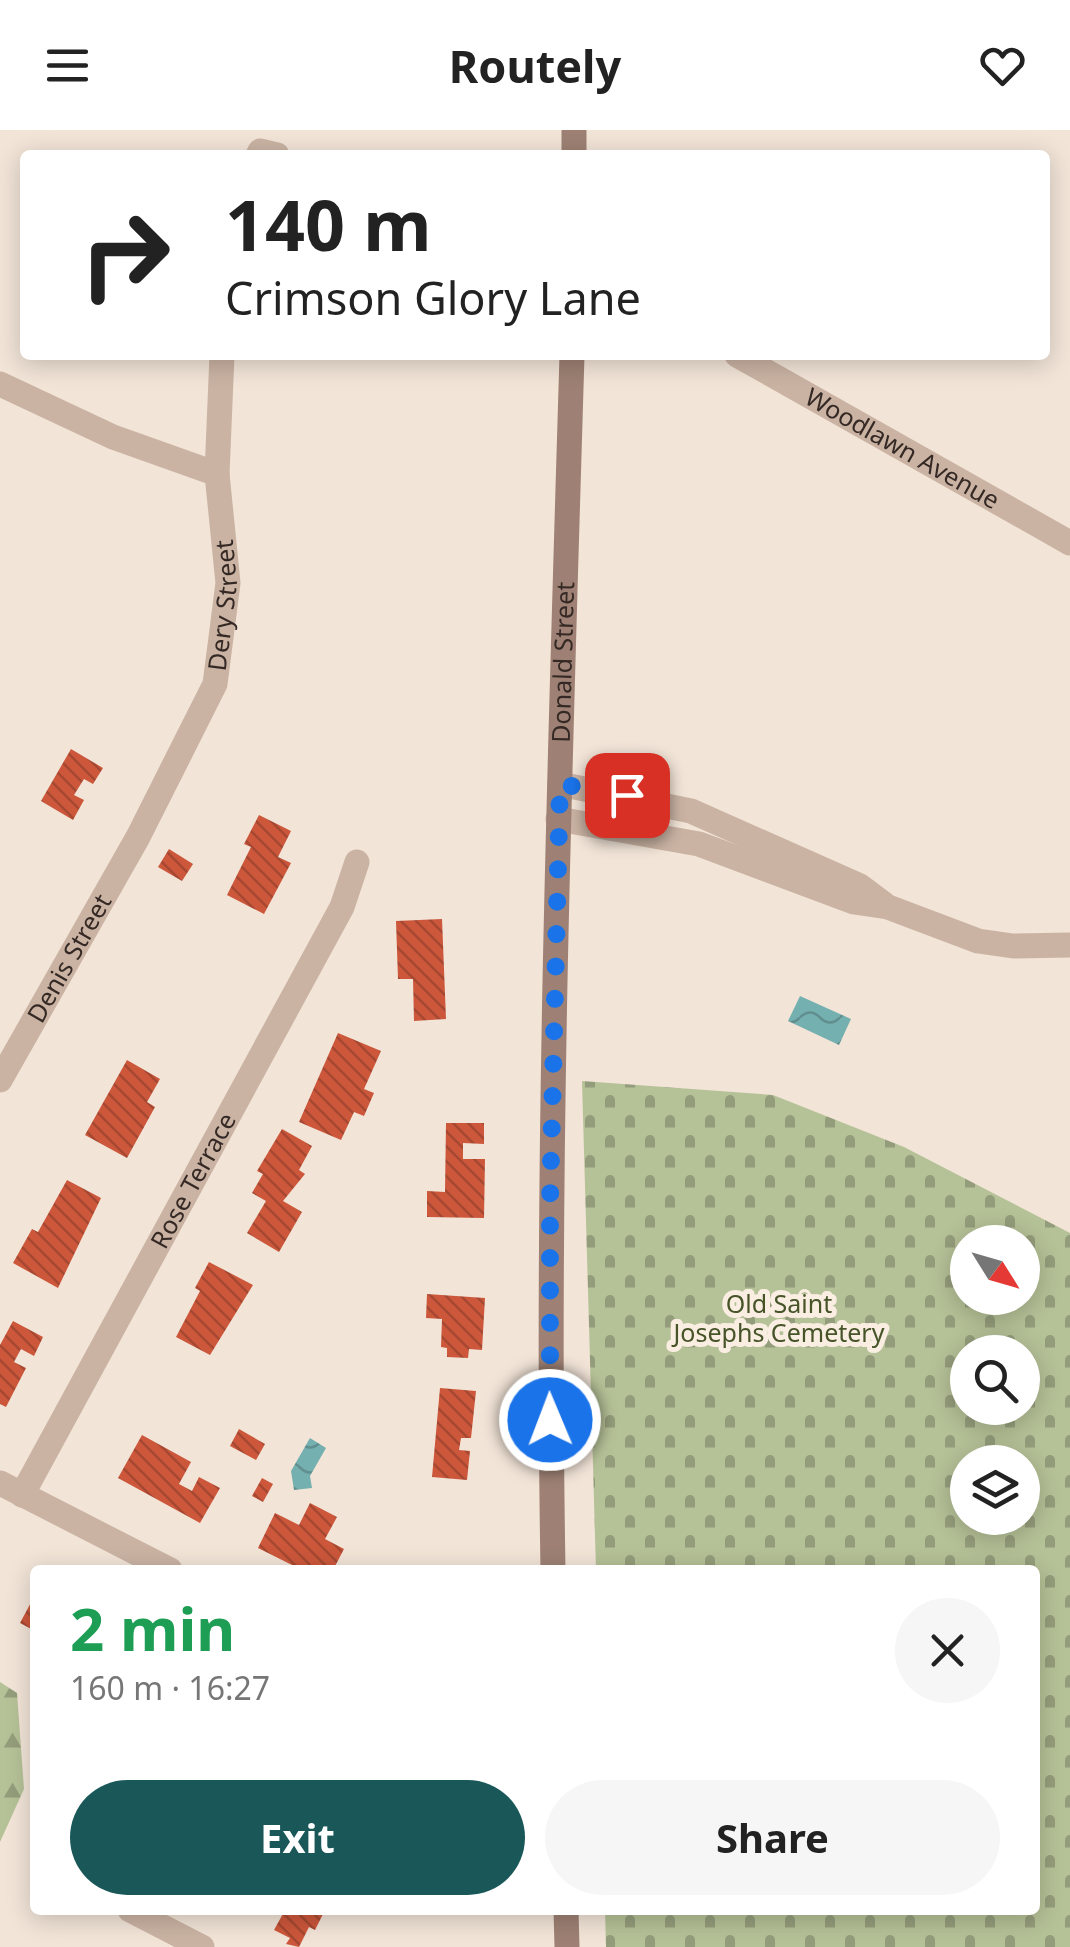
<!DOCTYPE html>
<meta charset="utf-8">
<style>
:root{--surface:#fff;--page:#f6f6f6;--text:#222;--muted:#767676;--accent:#195758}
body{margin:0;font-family:"Noto Sans",sans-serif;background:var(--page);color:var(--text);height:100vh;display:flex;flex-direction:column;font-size:38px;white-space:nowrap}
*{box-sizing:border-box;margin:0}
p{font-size:32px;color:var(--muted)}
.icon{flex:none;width:55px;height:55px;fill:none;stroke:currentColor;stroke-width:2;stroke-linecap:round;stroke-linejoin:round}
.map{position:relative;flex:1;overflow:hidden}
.side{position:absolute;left:30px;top:1435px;width:1010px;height:350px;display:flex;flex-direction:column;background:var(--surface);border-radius:10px;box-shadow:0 5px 25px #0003}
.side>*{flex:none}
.guide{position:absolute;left:20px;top:20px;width:1030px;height:210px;border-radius:10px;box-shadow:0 5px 25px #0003;background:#fff;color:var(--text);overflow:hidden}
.needle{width:65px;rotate:127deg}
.fabs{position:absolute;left:950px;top:1095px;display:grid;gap:20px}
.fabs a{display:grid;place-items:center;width:90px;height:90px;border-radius:50%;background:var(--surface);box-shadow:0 5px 25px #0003;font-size:50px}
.pin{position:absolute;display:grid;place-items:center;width:85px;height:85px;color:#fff;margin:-42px;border-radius:20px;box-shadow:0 5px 15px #0006}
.me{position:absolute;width:110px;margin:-55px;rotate:359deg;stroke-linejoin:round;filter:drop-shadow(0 0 8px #0008)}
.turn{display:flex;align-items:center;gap:35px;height:210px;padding:0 40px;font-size:45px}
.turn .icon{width:130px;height:130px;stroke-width:2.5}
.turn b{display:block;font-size:70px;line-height:85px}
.round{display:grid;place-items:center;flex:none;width:105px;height:105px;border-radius:52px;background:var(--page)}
.headline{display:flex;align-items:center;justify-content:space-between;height:170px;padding:0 40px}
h1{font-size:60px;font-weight:700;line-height:75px;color:#1e9e55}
.primary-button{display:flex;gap:20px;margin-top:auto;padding:20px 40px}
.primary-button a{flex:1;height:115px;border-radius:60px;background:var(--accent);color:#fff;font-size:40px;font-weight:700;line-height:115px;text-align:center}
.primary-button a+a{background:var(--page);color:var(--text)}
header{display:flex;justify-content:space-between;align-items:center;height:130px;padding:0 40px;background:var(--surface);font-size:45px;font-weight:700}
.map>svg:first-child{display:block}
.forest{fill:url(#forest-firs)}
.cemetery{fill:url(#cemetery-stones);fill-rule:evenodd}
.water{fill:url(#water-waves)}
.building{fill:url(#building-back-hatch)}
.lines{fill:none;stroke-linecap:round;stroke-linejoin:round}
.street{stroke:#cab3a3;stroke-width:25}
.secondary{stroke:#9e8174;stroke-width:25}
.route{stroke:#1a73e8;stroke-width:18;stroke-dasharray:0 32.4}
.labels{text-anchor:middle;stroke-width:10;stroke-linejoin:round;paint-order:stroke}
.street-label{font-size:25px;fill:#352925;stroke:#faeee3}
.park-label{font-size:25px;fill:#465428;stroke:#faeee3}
</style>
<header><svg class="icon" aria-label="menu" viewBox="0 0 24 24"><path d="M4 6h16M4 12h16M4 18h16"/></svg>Routely<svg class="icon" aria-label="heart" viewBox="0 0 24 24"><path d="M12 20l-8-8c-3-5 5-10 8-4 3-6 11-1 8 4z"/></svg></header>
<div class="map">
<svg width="1070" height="1817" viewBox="0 0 1070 1817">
<defs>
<pattern id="forest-firs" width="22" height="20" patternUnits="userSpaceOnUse" patternTransform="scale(2.5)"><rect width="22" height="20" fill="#b5c197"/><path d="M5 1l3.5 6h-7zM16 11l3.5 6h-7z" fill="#949d7b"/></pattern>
<pattern id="cemetery-stones" width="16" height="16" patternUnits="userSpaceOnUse" patternTransform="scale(2.5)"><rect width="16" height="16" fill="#b5c197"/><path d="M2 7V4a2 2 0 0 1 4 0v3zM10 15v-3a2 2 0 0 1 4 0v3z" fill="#949d7b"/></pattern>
<pattern id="water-waves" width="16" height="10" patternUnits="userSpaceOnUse" patternTransform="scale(2.5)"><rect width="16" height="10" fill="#75b0b0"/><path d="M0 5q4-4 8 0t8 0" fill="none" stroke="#618f8f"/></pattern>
<pattern id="building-back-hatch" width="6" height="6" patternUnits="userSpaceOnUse" patternTransform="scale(2.5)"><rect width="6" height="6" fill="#cc573b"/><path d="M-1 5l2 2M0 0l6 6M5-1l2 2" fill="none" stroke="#a64831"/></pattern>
</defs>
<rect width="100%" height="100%" fill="#f2e4d7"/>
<path class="forest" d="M0 1552 17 1563 24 1659 0 1712Z"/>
<path class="cemetery" d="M582 951 773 965 904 1017 1070 1103V1817H606L605 1780H1035V1440H596ZM968 1112H1022V1168H968ZM968 1222H1022V1278H968ZM968 1332H1022V1388H968Z"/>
<g class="water">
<path d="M800 866 851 889 839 915 788 891Z"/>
<path d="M310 1308 326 1318 310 1346 312 1358 294 1360 291 1341Z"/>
</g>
<g class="building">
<path d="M71 619 103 638 93 654 84 649 74 665 84 670 73 690 41 671Z"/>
<path d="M259 685 291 701 278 727 291 733 264 784 227 765 251 717 244 714Z"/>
<path d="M169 719 193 734 182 751 158 737Z"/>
<path d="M442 789 446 889 414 891 413 849H398L396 791Z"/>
<path d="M338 903 381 921 364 959 374 963 364 986 354 982 341 1010 299 992Z"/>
<path d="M127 930 160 949 147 972 155 977 127 1028 85 1005Z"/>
<path d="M446 993H484V1014L463 1013V1029H485L484 1088 427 1087V1061L445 1062Z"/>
<path d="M282 999 312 1016 299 1040 305 1044 283 1071 302 1082 279 1122 247 1103 266 1071 252 1063 263 1044 257 1041Z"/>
<path d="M67 1050 101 1068 58 1158 13 1133 32 1099 38 1102Z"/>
<path d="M209 1132 253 1155 210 1225 176 1207 200 1161 195 1158Z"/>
<path d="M427 1164 485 1168 482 1220 469 1219 468 1228 447 1227V1218L441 1217 442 1189 426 1188Z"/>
<path d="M13 1191 43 1207 34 1226 21 1219 14 1232 26 1238 6 1277 0 1274V1215Z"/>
<path d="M440 1258 476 1261 471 1308H461L459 1320 470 1321 467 1350 432 1347Z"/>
<path d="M239 1299 265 1314 256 1330 230 1316Z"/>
<path d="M142 1305 191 1332 179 1354 192 1361 199 1347 220 1358 200 1393 118 1348Z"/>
<path d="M262 1348 273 1354 263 1372 252 1366Z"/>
<path d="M310 1373 337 1387 325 1409 344 1419 333 1440H302L258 1418 275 1383 299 1395Z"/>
<path d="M35 1465V1501L20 1493Z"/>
<path d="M285 1780H325L315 1800 309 1797 299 1817 286 1814 290 1808 274 1800Z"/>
</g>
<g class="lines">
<g class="street">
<path d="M258 25 260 21 277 25"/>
<path id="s1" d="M737 225 1070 413"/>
<path d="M0 254 113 307 217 344"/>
<path d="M560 654 691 681 860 756 884 774"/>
<path d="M558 689 699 714 854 772 888 777 978 811 1013 816 1070 815"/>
<path id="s2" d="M0 950 138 707 215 554 228 453 217 344 222 225"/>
<path d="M0 1353 170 1440"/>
<path id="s3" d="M22 1365 342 777 357 732"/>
<path d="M130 1780 202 1817"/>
</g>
<g class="secondary">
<path d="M574 25V0"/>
<path id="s4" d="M553 1440C546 1035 560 630 572 225"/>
<path d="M566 1780 567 1817"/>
</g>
</g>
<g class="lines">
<path class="route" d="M550 1290V1072L560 654 627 665"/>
</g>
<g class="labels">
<g class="street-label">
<text dy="9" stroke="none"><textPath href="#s1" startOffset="190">Woodlawn Avenue</textPath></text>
<text dy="9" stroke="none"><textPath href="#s2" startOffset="530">Dery Street</textPath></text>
<text dy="9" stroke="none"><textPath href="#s4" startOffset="908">Donald Street</textPath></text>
<text dy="9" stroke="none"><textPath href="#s2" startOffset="140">Denis Street</textPath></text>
<text dy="9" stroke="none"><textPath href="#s3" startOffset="358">Rose Terrace</textPath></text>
</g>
<g class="park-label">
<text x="779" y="1183">Old Saint<tspan x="779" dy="29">Josephs Cemetery</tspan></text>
</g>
</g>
</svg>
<div class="fabs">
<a><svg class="needle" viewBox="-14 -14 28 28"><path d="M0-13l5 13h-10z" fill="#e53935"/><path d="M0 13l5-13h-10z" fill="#767676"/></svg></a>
<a><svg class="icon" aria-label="search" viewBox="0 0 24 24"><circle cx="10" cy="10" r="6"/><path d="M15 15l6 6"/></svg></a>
<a><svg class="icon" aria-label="layers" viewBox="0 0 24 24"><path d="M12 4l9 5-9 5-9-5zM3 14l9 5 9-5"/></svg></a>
</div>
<div class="pin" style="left:627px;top:665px;background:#d93025"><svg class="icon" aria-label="arrive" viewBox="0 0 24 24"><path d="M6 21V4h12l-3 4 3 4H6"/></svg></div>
<svg class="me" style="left:550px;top:1290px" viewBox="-20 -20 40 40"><circle r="17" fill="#1a73e8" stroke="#fff" stroke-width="3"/><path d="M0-11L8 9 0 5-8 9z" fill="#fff"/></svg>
<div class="guide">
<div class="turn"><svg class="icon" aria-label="right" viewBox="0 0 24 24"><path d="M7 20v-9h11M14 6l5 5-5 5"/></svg><div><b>140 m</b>Crimson Glory Lane</div></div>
</div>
<section class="side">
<div class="headline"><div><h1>2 min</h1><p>160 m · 16:27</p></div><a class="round"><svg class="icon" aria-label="close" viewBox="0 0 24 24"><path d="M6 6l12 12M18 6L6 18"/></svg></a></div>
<div class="primary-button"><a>Exit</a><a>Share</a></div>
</section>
</div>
